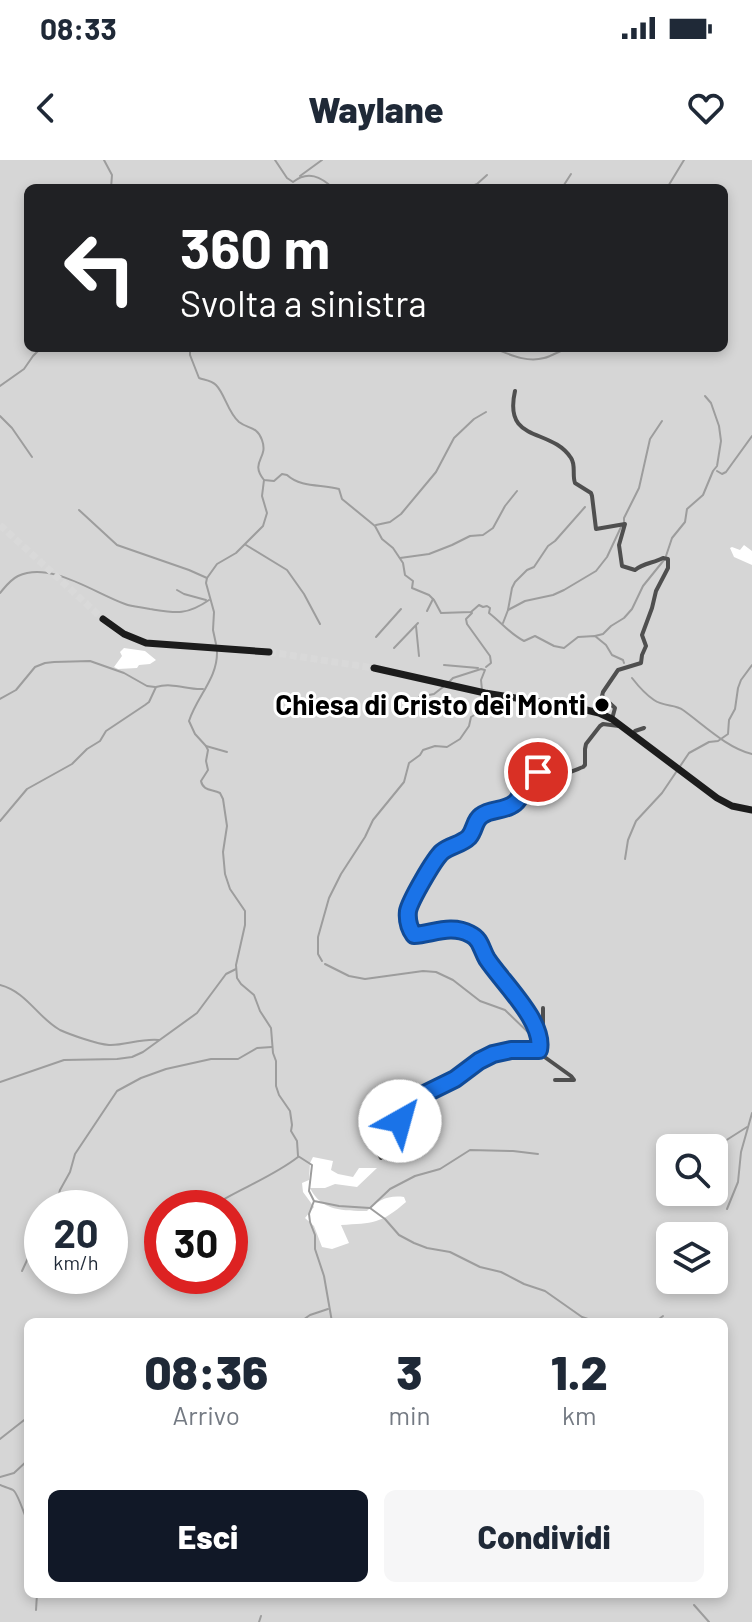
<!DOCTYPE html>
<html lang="it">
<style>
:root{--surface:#fff;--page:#f6f6f7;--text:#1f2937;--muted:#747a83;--accent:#111827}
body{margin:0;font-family:Barlow,sans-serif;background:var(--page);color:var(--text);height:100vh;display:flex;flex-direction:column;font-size:30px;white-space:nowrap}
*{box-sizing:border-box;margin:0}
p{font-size:26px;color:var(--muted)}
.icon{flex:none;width:44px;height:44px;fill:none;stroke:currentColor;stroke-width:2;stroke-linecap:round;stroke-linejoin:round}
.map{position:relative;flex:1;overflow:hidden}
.side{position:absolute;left:24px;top:1158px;width:704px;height:280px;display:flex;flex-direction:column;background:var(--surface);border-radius:12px;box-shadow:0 4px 12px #0003}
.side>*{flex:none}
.banner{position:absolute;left:24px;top:24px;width:704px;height:168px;border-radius:12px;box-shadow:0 4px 12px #0003;background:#202124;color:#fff;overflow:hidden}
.tools{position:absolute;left:656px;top:974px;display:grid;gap:16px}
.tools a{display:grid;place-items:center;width:72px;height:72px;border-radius:12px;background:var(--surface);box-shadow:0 4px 12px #0003;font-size:40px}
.speed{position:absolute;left:24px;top:1030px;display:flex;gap:16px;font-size:40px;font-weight:700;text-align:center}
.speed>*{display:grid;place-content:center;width:104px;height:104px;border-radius:50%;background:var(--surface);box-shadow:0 4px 12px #0003;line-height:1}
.speed small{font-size:20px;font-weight:400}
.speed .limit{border:12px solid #d22;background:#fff;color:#111}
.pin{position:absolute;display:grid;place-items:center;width:68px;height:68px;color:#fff;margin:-34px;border:4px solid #fff;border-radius:50%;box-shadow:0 2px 8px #0007}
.me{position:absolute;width:88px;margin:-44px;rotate:38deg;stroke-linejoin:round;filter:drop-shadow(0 0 6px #0008)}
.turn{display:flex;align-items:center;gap:28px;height:168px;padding:0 24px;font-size:36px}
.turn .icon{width:104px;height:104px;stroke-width:2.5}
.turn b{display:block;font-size:56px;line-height:68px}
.eta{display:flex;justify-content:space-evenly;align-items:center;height:136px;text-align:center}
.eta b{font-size:48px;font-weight:800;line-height:56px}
.action{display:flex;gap:16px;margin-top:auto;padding:16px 24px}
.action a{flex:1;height:92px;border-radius:12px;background:var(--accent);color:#fff;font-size:32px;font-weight:800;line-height:92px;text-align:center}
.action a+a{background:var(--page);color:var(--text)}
.status{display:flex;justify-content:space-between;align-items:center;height:56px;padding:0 40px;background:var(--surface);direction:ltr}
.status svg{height:22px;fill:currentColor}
header{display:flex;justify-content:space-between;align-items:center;height:104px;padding:0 24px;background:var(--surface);font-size:36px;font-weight:800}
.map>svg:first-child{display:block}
.green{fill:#d6d6d6;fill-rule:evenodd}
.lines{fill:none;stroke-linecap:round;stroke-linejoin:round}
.stream{stroke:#9d9d9d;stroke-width:2}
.secondary-tunnel{stroke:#d9d9d9;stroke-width:7;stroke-dasharray:7 3.5;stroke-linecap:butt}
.minor{stroke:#4f4f4f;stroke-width:4}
.secondary{stroke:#1c1c1c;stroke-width:7}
.route-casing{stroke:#114b97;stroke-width:20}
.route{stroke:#1a73e8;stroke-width:14}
.poi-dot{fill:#000;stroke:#fff;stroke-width:3}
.labels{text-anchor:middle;stroke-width:6;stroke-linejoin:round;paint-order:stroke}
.poi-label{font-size:28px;font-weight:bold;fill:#000;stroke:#fff;text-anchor:end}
</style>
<div class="status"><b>08:33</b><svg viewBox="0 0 49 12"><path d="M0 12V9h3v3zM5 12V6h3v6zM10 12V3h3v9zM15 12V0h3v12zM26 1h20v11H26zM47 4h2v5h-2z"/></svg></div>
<header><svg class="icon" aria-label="back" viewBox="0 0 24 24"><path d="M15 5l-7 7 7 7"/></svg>Waylane<svg class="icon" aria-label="heart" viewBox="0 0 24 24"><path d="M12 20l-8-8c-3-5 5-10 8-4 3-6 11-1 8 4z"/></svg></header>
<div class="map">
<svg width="752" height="1462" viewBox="0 0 752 1462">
<rect width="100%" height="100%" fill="#fff"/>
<path class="green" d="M0 0H752V391L744 385 740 390 732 387 730 388 734 397 752 405V1462H0ZM28 28H724V188H28ZM124 488 145 491 156 500 150 504 139 505 137 508 118 509 114 507 122 496 120 492ZM670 988H714V1032H670ZM313 997 333 1001 331 1010 338 1014 353 1017 359 1008H377L357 1027 335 1024 325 1028H310C321 1051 344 1051 367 1051 378 1040 388 1035 404 1037L406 1042C381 1064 373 1063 341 1065L349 1083 332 1089 322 1087 314 1066 305 1058 314 1047 303 1032 302 1023 309 1020 310 1003ZM42 1048H110V1116H42ZM162 1048H230V1116H162ZM670 1076H714V1120H670ZM28 1162H724V1434H28Z"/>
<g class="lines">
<g class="stream">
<path d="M104 0 112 15 111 28"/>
<path d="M275 0 287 18 293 22C308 10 321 17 333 28"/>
<path d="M300 16 322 0"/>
<path d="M467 28 477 24 487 15"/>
<path d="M562 28 571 14"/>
<path d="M667 28 684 0"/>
<path d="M190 188V195L199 218C204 220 211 220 216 225 225 234 228 253 239 262 248 269 257 266 262 280 269 299 249 301 264 320L274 321 282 314 287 315C301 328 323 324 339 329L342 339 375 366 382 379 393 388 403 403 405 415 413 421 412 428 429 435 434 440 441 453 471 452 479 445 483 447 487 446 490 448 489 453C502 463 510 474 524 481L535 476 554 486 564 488 578 477 595 476 606 485 612 495 623 500 624 503"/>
<path d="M493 188C509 194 526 203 544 198 553 196 560 190 569 188"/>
<path d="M0 226 24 209 33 196 41 188"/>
<path d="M0 256 12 268 32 297"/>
<path d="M717 311 722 314 726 312 752 276"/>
<path d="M79 350 117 385 189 410 207 418"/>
<path d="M624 363V358L639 328 650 279 662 261"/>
<path d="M376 365 390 362 401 354 436 312 454 278 474 259 486 252"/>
<path d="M246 385 287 410 304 434 320 464"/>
<path d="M666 396 672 378 685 362 687 349 703 335 713 311 717 306 721 281 719 266 711 243 705 236"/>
<path d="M400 398 429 394 452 385 470 376 483 375 493 368 505 346 517 331"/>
<path d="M177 430 184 434 206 440"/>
<path d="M0 433C6 426 10 420 18 416 51 401 94 433 125 444 133 447 141 447 150 449 175 453 186 456 209 440"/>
<path d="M508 450 525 441 553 435 564 430 596 411 607 397 621 367"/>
<path d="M427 451 433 439"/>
<path d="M472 453 466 459 467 464 490 496 491 503 486 507"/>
<path d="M503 463 508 450 512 428 515 422 527 410 534 407 548 386 555 381 585 347"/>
<path d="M416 466 419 496"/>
<path d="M595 476 603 474 611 466 624 458 632 449 643 426 664 400"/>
<path d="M376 477 401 449"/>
<path d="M216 484 213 470 214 452 206 423 207 418 217 404 236 393 263 366 267 353 262 336 264 320"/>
<path d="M394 488 418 463"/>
<path d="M217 491C218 518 197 536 189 561L195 574 206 586 208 590 206 601 208 610 201 621C203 631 212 629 220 633L223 639 227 666 223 692 225 714 230 729 245 751V765L236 805 237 818 241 824 254 835 260 851 271 868 273 893 276 901V926L279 935 290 951 292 965 291 971 297 981 298 996 312 1005 309 1031 314 1041 309 1054 310 1062 315 1075V1089L324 1116 332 1162"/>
<path d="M444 505 478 508"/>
<path d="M632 518C639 527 645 534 654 540 664 547 675 544 683 550 704 565 727 588 752 594"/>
<path d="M448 523 453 518 481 509 485 510 481 520 482 530"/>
<path d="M419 537 434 534 443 527"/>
<path d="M0 539 16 530 35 507 45 503 54 502 90 501 124 513 147 526 155 527"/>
<path d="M206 586 227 592"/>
<path d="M0 661 27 629 72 604 87 589 100 581 106 571 145 545 149 542 156 527C173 522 187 530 203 529"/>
<path d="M625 699 628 680 636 661 662 633 689 593 709 582 718 581 728 574 729 560 735 549 738 528 741 520 752 505"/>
<path d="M322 801 318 794V777L329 738 341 714 365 677 373 660 404 622 409 603 420 595 423 590 435 586 447 587 460 579 469 566 471 557 479 552 483 537"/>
<path d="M325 804 349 816 365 819 423 811 436 812 453 820 480 841 505 850 533 877"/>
<path d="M0 825C27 832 37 857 60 870 71 875 97 884 109 885 123 886 142 878 159 880"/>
<path d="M0 922 64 900 117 899 132 897 143 892 197 853 226 814 236 809"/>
<path d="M714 988 747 967"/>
<path d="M314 1041 339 1046 370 1048 385 1059 399 1075 414 1083 427 1088 450 1092 480 1107 501 1112 524 1124 545 1131 582 1157 597 1162"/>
<path d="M55 1048 60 1030 70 1012 75 994 117 931 141 918 166 909 211 899H238L257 888 272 887"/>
<path d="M209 1048C238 1029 271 1018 298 997"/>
<path d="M370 1048 390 1029 415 1016 440 1009 470 990 513 991 538 994"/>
<path d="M727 1049 738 1022 741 992 752 953"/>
<path d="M161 1072H162"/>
<path d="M22 1111 42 1068"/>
<path d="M300 1162 310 1155 328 1149"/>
<path d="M655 1162 663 1156"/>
<path d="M0 1279 28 1257"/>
<path d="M0 1317 14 1313 28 1300"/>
<path d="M0 1325C2 1326 12 1329 13 1330 18 1333 24 1355 28 1362"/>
<path d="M694 1445 709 1462"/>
<path d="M36 1450 37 1434"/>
<path d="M259 1462 261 1456"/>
</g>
<g class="secondary-tunnel">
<path d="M0 365 103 459"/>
<path d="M269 492 374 508"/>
</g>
<g class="minor">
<path d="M515 231C503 284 551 267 571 298 576 305 572 315 575 323L591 333 592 336 596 369 625 364 619 385 622 406 635 410C643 403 654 403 663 398L668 399V408L656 431 652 448 642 475 646 486 642 495 641 503 618 510 603 532 602 536 615 548 612 559"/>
<path d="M635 571 644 568"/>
<path d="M544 612 551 619 558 623 556 626 551 625"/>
<path d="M537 871 541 872 543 867V848"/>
<path d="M555 920H574L571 916 539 893 540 878 537 871 516 835 486 797 480 783 474 775 464 771 450 770 414 775C408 768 407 760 408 751 410 741 434 697 443 691 451 685 462 684 470 675 474 670 474 663 477 659 490 643 523 660 521 623 534 604 540 615 556 615 565 615 575 610 583 607L585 605V589L586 584 600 566 603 564 619 566"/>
<path d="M398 947 402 955 400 961 396 964H388L384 959 386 953 455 919 479 901 493 894 511 890H539"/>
<path d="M381 998C370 980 368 971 384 955"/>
</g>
<g class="secondary">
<path d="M103 459 124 474 146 483 269 492"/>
<path d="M374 508 485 533 578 548 599 553 612 559 717 638 732 646 752 650"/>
</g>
</g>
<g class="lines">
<g class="route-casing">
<path id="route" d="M400 961 402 955 398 947 455 919 479 901 493 894 511 890H539C545 862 502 822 487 799 481 789 481 779 470 774 451 764 432 774 414 775 409 768 407 760 408 751 410 741 434 699 442 692 450 685 461 685 469 677 475 670 474 661 481 656 491 648 504 652 515 643 529 630 510 620 538 612"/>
</g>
<use href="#route" class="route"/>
</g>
<circle class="poi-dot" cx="602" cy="545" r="8"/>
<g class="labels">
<g class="poi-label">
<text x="586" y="555">Chiesa di Cristo dei Monti</text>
</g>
</g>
</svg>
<div class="tools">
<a><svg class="icon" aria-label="search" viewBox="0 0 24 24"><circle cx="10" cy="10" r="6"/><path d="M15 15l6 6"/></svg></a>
<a><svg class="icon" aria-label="layers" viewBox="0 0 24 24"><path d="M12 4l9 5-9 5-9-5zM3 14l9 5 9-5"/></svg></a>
</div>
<div class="speed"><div>20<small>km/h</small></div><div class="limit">30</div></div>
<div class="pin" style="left:538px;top:612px;background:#d93025"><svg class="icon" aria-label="arrive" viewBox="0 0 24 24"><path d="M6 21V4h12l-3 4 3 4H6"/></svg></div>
<svg class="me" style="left:400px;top:961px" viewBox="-20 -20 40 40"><circle r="19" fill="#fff"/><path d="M0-13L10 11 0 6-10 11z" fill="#1a73e8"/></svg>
<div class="banner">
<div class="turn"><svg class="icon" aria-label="left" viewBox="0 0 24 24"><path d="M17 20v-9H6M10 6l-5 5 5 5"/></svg><div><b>360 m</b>Svolta a sinistra</div></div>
</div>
<section class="side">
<div class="eta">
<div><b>08:36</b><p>Arrivo</p></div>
<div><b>3</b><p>min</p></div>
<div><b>1.2</b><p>km</p></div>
</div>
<div class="action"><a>Esci</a><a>Condividi</a></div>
</section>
</div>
